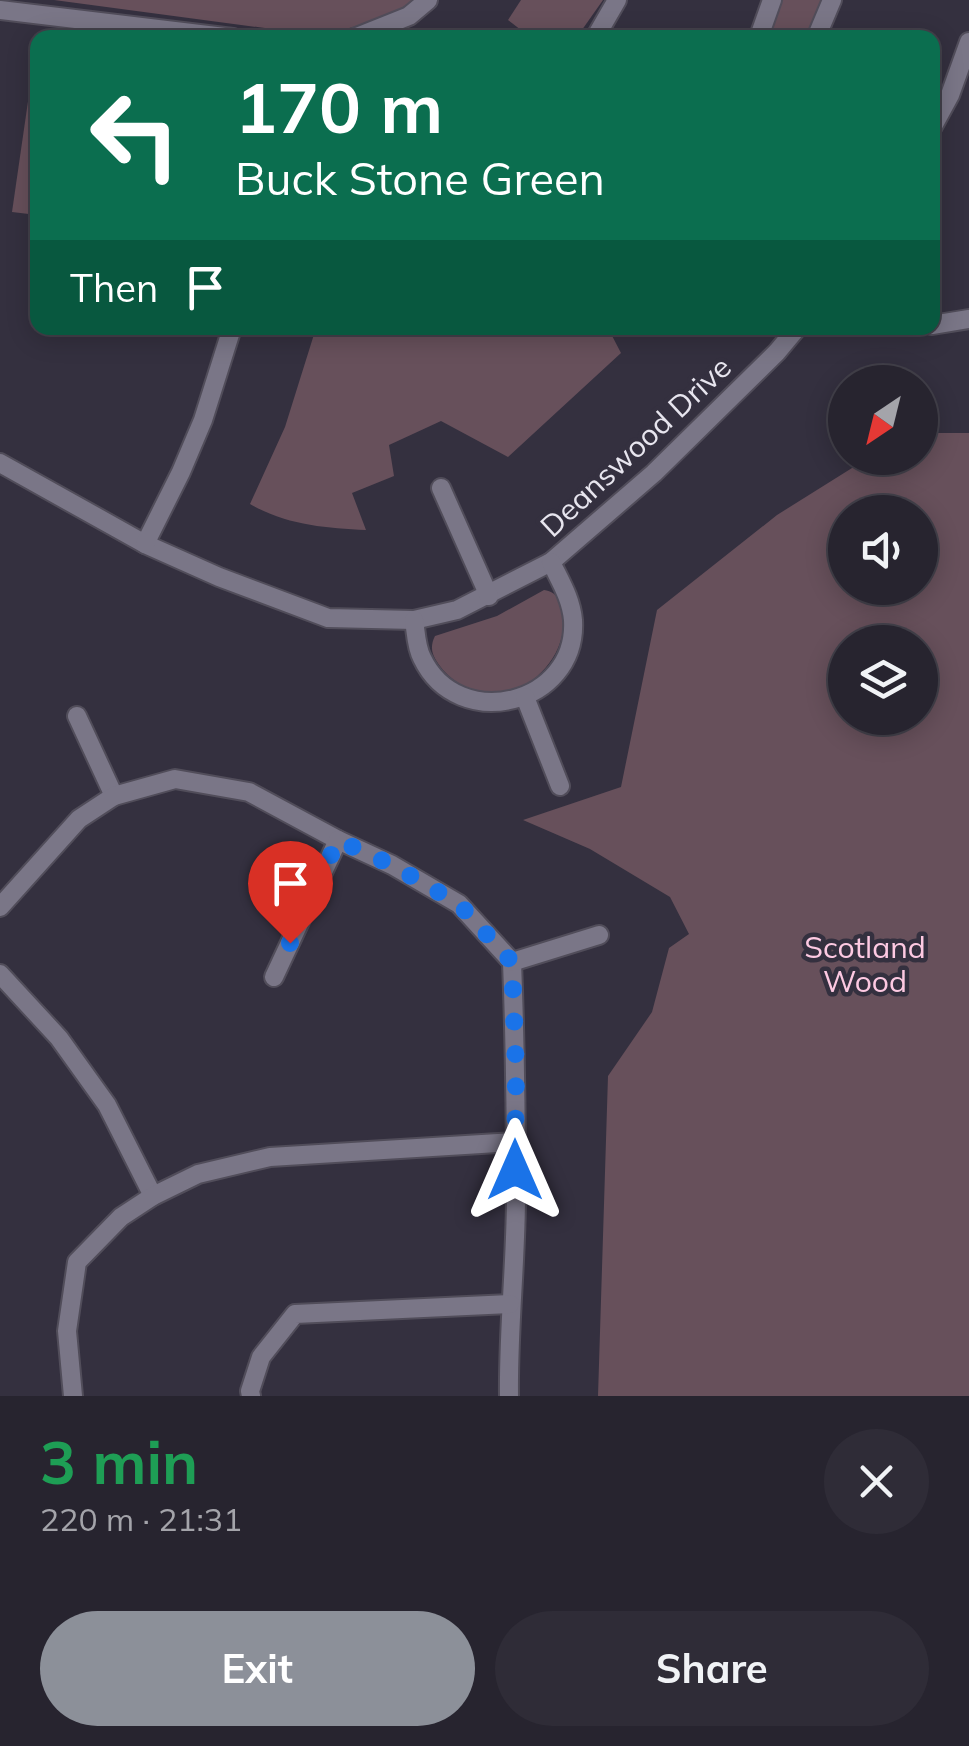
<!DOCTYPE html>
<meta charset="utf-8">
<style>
:root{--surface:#27242f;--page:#2f2c37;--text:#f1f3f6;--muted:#a4a4aa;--line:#43414b;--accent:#8c9099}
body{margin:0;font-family:Mulish,sans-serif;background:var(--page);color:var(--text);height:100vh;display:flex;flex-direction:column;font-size:38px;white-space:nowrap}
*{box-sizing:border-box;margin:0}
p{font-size:32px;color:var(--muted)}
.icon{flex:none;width:55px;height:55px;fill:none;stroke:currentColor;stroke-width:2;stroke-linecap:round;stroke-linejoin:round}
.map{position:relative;height:1396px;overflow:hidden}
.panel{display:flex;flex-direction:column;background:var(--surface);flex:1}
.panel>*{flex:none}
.guide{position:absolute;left:30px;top:30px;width:910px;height:305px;border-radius:20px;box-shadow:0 5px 25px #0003,0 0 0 2px var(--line);background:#0b6e4f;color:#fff;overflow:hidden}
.needle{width:65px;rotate:215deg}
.controls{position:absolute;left:828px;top:365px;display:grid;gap:20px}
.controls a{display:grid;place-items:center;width:110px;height:110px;border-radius:50%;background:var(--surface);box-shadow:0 5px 25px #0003,0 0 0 2px var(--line);font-size:50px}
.pin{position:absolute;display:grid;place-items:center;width:85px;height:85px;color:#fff;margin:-102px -42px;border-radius:50% 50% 50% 0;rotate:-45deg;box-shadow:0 0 10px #0007}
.pin .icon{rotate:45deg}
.me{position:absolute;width:110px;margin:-55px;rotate:0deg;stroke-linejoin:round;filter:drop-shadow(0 0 8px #0008)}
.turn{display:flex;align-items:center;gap:35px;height:210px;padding:0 40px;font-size:45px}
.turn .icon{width:130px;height:130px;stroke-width:2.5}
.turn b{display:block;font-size:70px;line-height:85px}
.then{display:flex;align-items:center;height:95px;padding:0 40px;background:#0003;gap:20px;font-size:38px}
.round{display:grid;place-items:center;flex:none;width:105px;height:105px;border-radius:52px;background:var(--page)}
.overview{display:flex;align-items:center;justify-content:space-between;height:170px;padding:0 40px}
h1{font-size:60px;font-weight:700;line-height:75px;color:#1e9e55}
.cta{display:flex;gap:20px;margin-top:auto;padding:20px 40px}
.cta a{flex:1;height:115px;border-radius:60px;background:var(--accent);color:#fff;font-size:40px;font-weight:700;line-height:115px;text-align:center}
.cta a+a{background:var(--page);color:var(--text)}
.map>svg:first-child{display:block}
.green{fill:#67505b;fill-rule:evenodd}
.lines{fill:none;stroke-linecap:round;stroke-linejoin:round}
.minor-casing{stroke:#514d5a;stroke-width:22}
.minor{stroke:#7a7687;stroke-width:18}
.route{stroke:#1a73e8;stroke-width:18;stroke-dasharray:0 32.4}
.labels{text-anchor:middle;stroke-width:9;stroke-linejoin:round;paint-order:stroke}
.street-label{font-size:30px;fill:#e7e5ee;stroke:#34303f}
.park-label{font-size:30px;fill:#fdc9e2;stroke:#34303f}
</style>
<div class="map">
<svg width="969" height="1396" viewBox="0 0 969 1396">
<rect width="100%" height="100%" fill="#34303f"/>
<g class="green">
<path d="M54 0H414C380 24 344 32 302 33Z"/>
<path d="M521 0H603L577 37H530L508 20Z"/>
<path d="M779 0H824L808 37H769L771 19Z"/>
<path d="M35 53H38L37 215 12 212Z"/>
<path d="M316 328H608L621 353 508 457 441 421 389 445 394 476 352 493 366 530C325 528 286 525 250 504L285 427Z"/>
<path d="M920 433H969V1396H598L608 1076 652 1012 669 948 689 934 670 897 590 849 523 820 621 787 657 610 777 515 868 458H920ZM845 512H920V588H845ZM845 642H920V718H845Z"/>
<path d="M544 590C570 594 566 630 558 648 552 662 541 675 528 683 519 689 509 691 499 692 477 694 458 687 443 670 434 659 428 650 435 636L497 616Z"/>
</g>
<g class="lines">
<g class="minor-casing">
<g id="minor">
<path d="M0 10 233 38"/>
<path d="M354 38 409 16 428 0"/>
<path d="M595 38 617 0"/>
<path d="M761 38V31L772 0"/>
<path d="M816 38 832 0"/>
<path d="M932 128 950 95 969 42"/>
<path d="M932 325 969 319"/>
<path d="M0 463 145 544 219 577 328 618 414 620 457 610 551 562 654 473 777 352 797 328"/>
<path d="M441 488 489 596"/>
<path d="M145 544 181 472 203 420 232 328"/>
<path d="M414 620C416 632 416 647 422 658 458 734 578 705 573 620 571 598 560 581 551 562"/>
<path d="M525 697 560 786"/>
<path d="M77 716 114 796"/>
<path d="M0 907 79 819 114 796 175 779 249 792 338 840 392 865 459 904 512 962C515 1040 516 1117 516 1195 516 1262 508 1329 509 1396"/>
<path d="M512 962 599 935"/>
<path d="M0 974 59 1038 107 1105 153 1196"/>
<path d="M274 977 338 840"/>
<path d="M73 1396 67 1331 77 1262 121 1217 153 1196 198 1174 270 1157 514 1142"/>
<path d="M251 1396 250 1391 261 1357 295 1314 510 1304"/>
</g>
</g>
<use href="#minor" class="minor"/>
</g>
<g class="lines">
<path class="route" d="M290 943 338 840 392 865 459 904 512 962 516 1071 515 1170"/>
</g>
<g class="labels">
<g class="street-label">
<text transform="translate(636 447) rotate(-43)" y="10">Deanswood Drive</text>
</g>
<g class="park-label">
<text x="865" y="958">Scotland<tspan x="865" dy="34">Wood</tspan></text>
</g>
</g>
</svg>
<div class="controls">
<a><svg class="needle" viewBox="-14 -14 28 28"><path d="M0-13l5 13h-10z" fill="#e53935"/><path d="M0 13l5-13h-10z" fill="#a4a4aa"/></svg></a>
<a><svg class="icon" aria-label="sound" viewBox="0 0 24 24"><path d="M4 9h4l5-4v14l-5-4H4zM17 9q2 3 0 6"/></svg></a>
<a><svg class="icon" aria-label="layers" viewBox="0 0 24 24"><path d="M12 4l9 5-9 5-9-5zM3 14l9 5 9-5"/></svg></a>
</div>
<div class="pin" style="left:290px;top:943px;background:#d93025"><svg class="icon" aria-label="arrive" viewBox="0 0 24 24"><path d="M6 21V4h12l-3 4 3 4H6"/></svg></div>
<svg class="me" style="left:515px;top:1170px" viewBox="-20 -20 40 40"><path d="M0-17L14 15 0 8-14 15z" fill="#1a73e8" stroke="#fff" stroke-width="4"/></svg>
<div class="guide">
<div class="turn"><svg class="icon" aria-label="left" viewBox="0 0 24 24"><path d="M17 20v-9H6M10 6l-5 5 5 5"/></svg><div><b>170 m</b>Buck Stone Green</div></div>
<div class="then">Then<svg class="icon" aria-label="arrive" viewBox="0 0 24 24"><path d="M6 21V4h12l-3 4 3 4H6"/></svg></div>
</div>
</div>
<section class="panel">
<div class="overview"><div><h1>3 min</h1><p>220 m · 21:31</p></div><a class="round"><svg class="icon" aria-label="close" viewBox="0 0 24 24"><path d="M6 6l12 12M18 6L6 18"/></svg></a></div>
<div class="cta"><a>Exit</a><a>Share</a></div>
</section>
